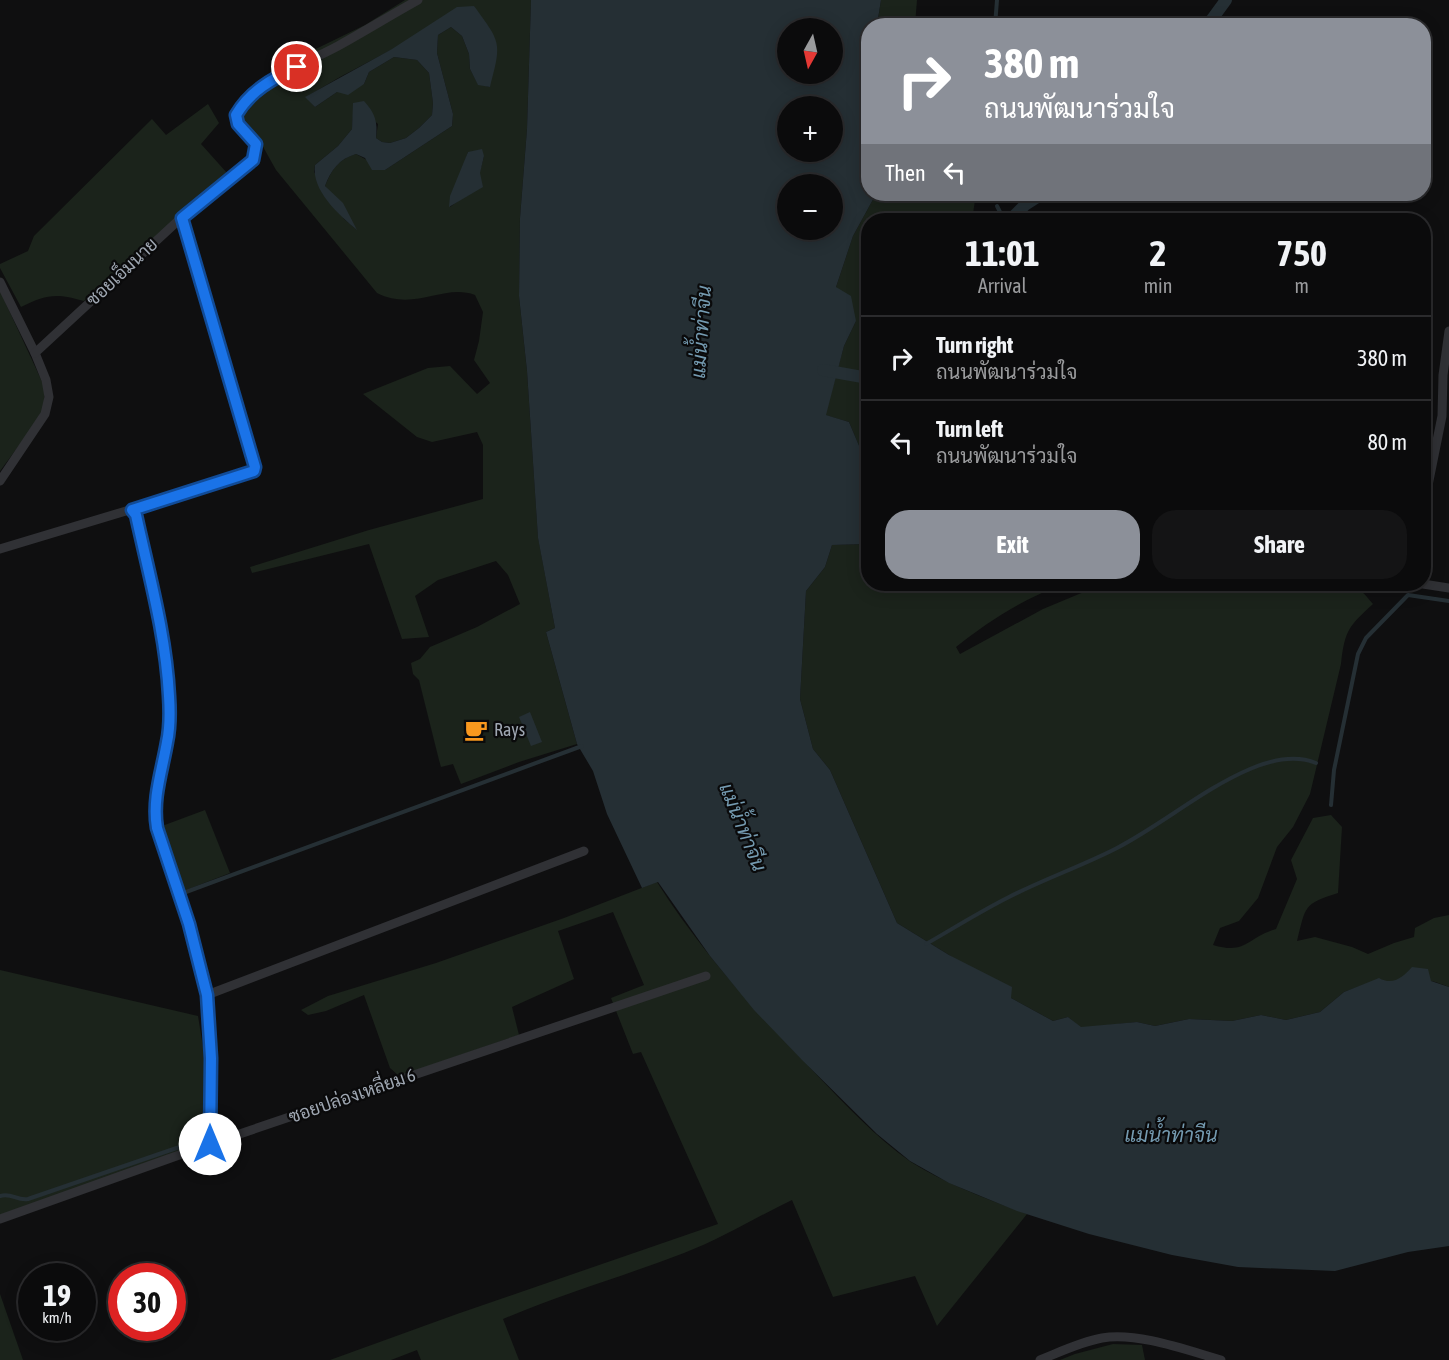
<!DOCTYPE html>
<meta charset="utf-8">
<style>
:root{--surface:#0b0b0c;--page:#141415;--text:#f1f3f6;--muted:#9a9b9d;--line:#2b2b2d;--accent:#8c9099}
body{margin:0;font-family:"Asap Condensed",Sarabun,sans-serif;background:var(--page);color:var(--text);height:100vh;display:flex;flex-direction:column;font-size:22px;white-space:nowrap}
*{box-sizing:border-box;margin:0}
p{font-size:20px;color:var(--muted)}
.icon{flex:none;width:33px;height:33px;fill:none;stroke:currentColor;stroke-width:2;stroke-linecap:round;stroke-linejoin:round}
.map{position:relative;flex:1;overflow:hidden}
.drawer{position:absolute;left:861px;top:213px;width:570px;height:378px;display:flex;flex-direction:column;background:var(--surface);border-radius:24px;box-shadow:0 3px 15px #0003,0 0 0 2px var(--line)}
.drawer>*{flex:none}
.banner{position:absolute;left:861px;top:18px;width:570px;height:183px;border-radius:24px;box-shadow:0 3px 15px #0003,0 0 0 2px var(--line);background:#8c9099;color:#fff;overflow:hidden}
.needle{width:39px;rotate:188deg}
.fabs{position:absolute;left:777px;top:18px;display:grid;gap:12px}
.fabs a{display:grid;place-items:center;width:66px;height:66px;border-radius:50%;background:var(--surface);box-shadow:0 3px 15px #0003,0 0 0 2px var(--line);font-size:30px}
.speed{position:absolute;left:18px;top:1263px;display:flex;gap:12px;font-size:30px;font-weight:700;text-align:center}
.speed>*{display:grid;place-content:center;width:78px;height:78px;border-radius:50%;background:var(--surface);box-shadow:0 3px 15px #0003,0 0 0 2px var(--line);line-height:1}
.speed small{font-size:15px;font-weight:400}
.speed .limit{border:9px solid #d22;background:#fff;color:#111}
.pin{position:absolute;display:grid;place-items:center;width:51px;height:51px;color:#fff;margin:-26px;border:3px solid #fff;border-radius:50%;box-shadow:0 2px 6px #0007}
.me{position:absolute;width:66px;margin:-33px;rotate:0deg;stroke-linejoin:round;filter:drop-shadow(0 0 4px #0008)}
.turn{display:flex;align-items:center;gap:21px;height:126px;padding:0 24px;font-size:27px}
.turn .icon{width:78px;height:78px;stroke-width:2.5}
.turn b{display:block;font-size:42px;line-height:51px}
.then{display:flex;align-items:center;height:57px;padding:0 24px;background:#0003;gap:12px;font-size:22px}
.eta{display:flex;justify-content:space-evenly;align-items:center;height:102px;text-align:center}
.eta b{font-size:36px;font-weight:700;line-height:42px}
.action{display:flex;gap:12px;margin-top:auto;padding:12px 24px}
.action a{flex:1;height:69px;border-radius:24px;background:var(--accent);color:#fff;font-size:24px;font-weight:700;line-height:69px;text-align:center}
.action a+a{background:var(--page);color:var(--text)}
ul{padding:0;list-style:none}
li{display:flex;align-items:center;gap:18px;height:84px;padding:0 24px;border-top:2px solid var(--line)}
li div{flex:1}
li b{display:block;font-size:22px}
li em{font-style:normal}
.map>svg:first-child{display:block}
.green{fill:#1b231b;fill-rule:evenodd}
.water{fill:#252f34;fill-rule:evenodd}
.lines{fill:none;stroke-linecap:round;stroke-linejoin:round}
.stream{stroke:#252f34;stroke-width:4}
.canal{stroke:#252f34;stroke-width:12}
.minor{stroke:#303135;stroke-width:9}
.route-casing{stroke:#114b97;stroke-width:15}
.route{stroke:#1a73e8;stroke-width:10}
.labels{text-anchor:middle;stroke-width:4.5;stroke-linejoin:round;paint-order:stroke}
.street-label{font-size:18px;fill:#9fa7b2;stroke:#0a0a0b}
.poi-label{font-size:18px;fill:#9fa7b2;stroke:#0a0a0b;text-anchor:start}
.water-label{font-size:20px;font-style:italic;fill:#749ab0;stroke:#0a0a0b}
</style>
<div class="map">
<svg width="1449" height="1360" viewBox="0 0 1449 1360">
<rect width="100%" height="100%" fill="#0f0f10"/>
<g class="green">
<path d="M405 0H531L527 129 520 218 519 296 527 371 538 537 555 628 546 632 577 744 519 762 461 784 453 764 441 767 439 760 419 680 413 674 411 663 420 659 430 647 477 627 520 604 508 575 496 561 438 580 415 596 429 637 402 639 369 544 252 573 250 567 369 530 483 499V445L477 432 432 442 417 437 363 394 428 368 450 366 477 394 490 383 474 360 479 341 483 312 475 295C444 283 415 312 377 293L276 170 257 136 230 116 289 62 365 25ZM474 6 490 87 478 84 470 69 469 54 462 36 451 27 438 35 437 53 453 114 452 126 385 170 356 154C339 159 332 169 325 186L356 229 344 219 314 172 315 165 338 146 352 129 354 103 378 124 376 138 382 142 390 143 406 138 419 128 432 115 433 103 429 73 417 60 394 57 369 72 364 84 337 92 315 107 306 97 340 77ZM468 152 484 156C478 182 472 192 450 207Z"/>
<path d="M881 0H917L915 25 877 26Z"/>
<path d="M208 104 219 123 201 144 227 173 84 301C57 293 46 294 21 307L0 268V264L28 251 34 236 152 119 166 135Z"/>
<path d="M876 194H976L972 220H868V454L860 448 849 422 825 415 844 346 856 321 836 287 853 236Z"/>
<path d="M0 291 45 388 44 407 35 424 0 471Z"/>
<path d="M868 544V584H1063C1022 600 990 620 956 647L960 654 1043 609 1103 584H1329L1331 586C1353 584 1359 586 1373 604 1348 627 1345 630 1341 664L1310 794 1293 827 1277 847 1258 898 1239 921 1220 928 1213 945C1247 955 1246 938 1276 929L1297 879 1291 860 1313 818 1331 815 1342 827 1338 893C1303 904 1306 906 1297 941L1315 937 1352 947 1368 954 1394 943 1414 937 1415 928 1434 918 1449 915V987C1443 985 1437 982 1431 981 1416 979 1390 985 1379 979L1344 992 1320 1012 1286 1020 1261 1015 1232 1021 1189 1019 1155 1026 1137 1022 1081 1028 1068 1017 1053 1021 1011 998 949 955 897 923 830 770 813 749 800 699 806 591 825 567 832 545Z"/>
<path d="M205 810 230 873 181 892 162 826Z"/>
<path d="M657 882C701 952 757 1012 814 1072 844 1103 875 1137 911 1162 947 1185 988 1199 1027 1214L937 1326 915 1276 833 1297 792 1200C756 1217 721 1239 684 1253 624 1276 562 1294 503 1319L519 1360H421L417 1350 391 1360H330L457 1314 718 1224 641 1052 633 1054 611 998 644 985 613 912 558 931 574 979 512 1007 519 1035 408 1073 398 1075 390 1068 364 995 326 1011 308 1015 301 1010 328 996 436 963 564 918Z"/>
<path d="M0 970 198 1016 204 1053 205 1129 202 1141 194 1147 0 1215Z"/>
<path d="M0 1294 23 1360H0Z"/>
<path d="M1113 1344 1142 1345 1145 1360H1060L1075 1354Z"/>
</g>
<g class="water">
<path d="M531 0H881L877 25 868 26V194H876L853 236 836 287 851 296 856 321 844 346 826 415 849 422 860 448 868 454V544L832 545 825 567 806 591 800 699 813 749 830 770 897 923 949 955 1012 987 1011 998 1053 1021 1068 1017 1081 1027 1137 1022 1155 1026 1189 1019 1232 1021 1261 1015 1286 1020 1320 1012 1344 992 1379 978C1393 986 1403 977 1412 967L1428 969 1431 981 1449 987V1246L1408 1252 1335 1271 1238 1267 1172 1255 1089 1234 1017 1211 949 1183 910 1161 877 1134 803 1061 754 1010 710 956 658 882 642 888 607 814 593 771 577 744 546 632 555 628 538 538 527 371 519 296 520 218 527 129ZM788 28H832V74H788ZM788 106H832V152H788ZM788 184H832V230H788Z"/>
<path d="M474 6C501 43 502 42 490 87L478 85 470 69 469 54 462 36 451 27 438 35 437 53 453 114 452 126 385 170H372L365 158 356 154C339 159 331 170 325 186L343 203 357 230C339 215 311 190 315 165L338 146 352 129 353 103 364 101C375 113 378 122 376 138L382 142 390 143 406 138 419 128 432 115 433 103 429 73 417 60 394 57 369 72 364 84 348 95 337 92 315 107 305 97 392 49 457 7Z"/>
<path d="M482 149 484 156 480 173 483 187 449 207 450 196 468 152Z"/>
<path d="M530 712 542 742 531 746 519 717Z"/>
</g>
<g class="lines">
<g class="stream">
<path d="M995 26 997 0"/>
<path d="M997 206 1004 220"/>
<path d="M1331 805 1334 770 1358 654 1366 638 1408 595 1449 601"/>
<path d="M186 892 582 746"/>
<path d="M926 944C954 928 981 911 1009 897 1044 879 1082 866 1117 848 1163 824 1203 789 1250 769 1271 760 1294 754 1316 763"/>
<path d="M0 1196C11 1192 17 1201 28 1199L197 1141"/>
</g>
<g class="canal">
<path d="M1207 26 1226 0"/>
<path d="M1010 220 1025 205 1042 194"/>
<path d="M823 370 868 378"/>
</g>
<g class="minor">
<path d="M0 282 35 353 46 380 49 397 45 414 0 481"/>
<path d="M35 353 181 218 253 160 256 144C250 133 239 128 236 115 258 78 301 66 338 46 365 31 391 15 418 0"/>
<path d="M1424 505 1442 416 1443 375 1449 331"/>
<path d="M132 510 251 473 255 467 181 218"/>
<path d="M0 549 126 511 132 510 136 515C149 575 166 635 169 696 170 711 170 728 167 742 163 771 152 799 157 828L189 924 207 995 211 1058 210 1144"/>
<path d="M1423 584 1449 588"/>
<path d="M207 995 584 851"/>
<path d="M0 1219 210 1144 706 976"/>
<path d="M1040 1360C1060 1352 1080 1342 1102 1338 1138 1332 1186 1350 1221 1360"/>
</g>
</g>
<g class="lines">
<g class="route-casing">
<path id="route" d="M210 1144 211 1058 207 995 189 924 157 828C152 799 162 771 167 742 170 728 170 711 169 696 166 635 149 575 136 515L132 510 254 471 255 467 182 218 253 160 256 144 238 124 236 115C250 91 272 79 297 67"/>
</g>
<use href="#route" class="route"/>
</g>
<defs>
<g id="cafe-bare" transform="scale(1.8)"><path d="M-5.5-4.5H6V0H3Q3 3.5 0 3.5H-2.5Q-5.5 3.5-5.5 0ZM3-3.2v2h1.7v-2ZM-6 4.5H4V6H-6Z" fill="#f9981e" stroke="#0a0a0b" stroke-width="2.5" paint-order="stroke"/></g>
</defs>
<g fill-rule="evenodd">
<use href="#cafe-bare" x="476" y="730"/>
</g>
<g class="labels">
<g class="street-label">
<text transform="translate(122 272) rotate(-43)" y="6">ซอยเอ็มนาย</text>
<text transform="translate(352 1096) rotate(-19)" y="6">ซอยปล่องเหลี่ยม 6</text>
</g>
<g class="poi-label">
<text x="494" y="736">Rays</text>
</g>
<g class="water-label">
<text transform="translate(701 332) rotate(-86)" y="7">แม่น้ำท่าจีน</text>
<text transform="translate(743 827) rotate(68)" y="7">แม่น้ำท่าจีน</text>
<text x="1171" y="1142">แม่น้ำท่าจีน</text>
</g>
</g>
</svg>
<div class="fabs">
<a><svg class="needle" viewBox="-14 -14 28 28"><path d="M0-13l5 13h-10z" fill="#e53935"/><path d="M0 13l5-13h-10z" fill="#9a9b9d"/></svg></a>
<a>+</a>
<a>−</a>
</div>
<div class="speed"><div>19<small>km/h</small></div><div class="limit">30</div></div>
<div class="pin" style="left:297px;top:67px;background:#d93025"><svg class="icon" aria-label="arrive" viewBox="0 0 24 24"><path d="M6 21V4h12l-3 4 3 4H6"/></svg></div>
<svg class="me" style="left:210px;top:1144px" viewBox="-20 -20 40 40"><circle r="19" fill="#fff"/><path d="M0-13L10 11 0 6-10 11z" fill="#1a73e8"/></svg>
<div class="banner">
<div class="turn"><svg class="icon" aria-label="right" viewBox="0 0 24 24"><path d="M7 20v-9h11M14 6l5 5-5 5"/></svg><div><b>380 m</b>ถนนพัฒนาร่วมใจ</div></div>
<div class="then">Then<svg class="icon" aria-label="left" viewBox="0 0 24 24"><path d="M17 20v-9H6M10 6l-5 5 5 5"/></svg></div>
</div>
<section class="drawer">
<div class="eta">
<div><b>11:01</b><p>Arrival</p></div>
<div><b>2</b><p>min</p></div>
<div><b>750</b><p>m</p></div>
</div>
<ul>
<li><svg class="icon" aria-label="right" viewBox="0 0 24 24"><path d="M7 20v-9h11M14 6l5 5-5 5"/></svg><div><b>Turn right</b><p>ถนนพัฒนาร่วมใจ</p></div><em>380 m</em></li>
<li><svg class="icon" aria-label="left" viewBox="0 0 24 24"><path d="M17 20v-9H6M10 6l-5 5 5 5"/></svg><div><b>Turn left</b><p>ถนนพัฒนาร่วมใจ</p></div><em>80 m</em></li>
</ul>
<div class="action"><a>Exit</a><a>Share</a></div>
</section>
</div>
